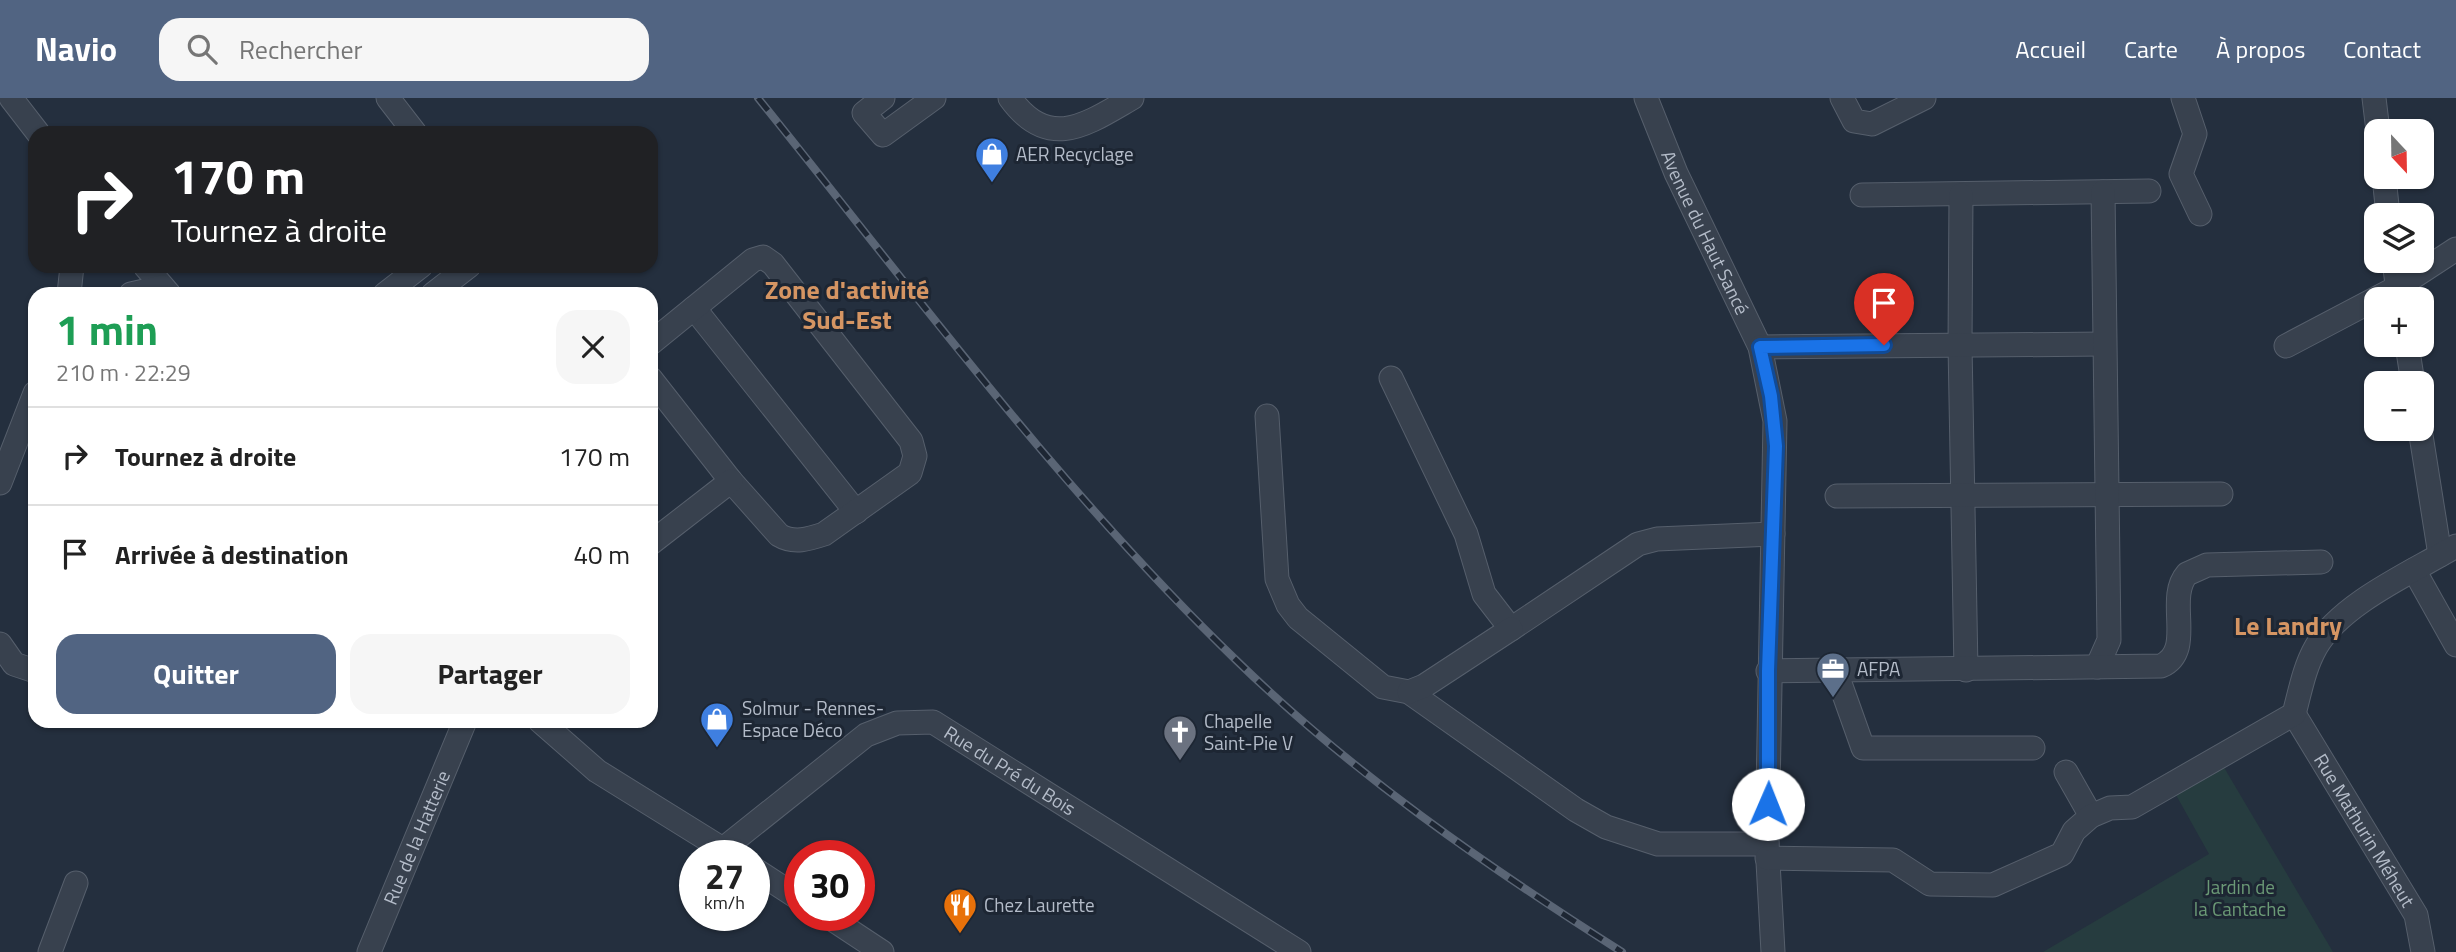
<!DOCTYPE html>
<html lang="fr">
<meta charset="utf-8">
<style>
:root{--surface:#fff;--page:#f6f6f6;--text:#222;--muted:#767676;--line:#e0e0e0;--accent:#516482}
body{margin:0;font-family:"Titillium Web",sans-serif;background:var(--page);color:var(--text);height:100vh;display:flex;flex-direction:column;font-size:26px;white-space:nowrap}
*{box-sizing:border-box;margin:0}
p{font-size:23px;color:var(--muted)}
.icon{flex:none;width:38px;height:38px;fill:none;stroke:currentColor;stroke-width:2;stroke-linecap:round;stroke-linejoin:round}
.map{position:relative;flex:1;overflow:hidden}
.sheet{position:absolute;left:28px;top:189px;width:630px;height:441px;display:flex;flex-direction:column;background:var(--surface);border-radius:21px;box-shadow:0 2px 5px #0004}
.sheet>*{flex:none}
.hud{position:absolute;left:28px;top:28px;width:630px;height:147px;border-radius:21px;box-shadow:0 2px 5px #0004;background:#202124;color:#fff;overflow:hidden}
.needle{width:46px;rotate:158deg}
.controls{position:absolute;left:2364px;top:21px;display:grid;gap:14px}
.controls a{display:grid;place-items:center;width:70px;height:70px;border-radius:14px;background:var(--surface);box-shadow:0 2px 5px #0004;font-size:35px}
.speed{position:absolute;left:679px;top:742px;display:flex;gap:14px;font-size:35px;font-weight:700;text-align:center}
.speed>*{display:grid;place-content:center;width:91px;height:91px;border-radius:50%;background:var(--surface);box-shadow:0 2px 5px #0004;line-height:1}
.speed small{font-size:18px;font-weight:400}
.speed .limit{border:10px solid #d22;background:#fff;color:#111}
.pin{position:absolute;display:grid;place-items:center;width:60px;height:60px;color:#fff;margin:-72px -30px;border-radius:50% 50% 50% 0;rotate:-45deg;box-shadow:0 0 7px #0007}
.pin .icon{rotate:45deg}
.me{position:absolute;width:77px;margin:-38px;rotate:1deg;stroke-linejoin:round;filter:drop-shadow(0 0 5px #0008)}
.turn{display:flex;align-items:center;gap:24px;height:147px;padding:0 28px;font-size:32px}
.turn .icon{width:91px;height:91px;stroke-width:2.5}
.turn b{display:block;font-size:49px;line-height:60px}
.round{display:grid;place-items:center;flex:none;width:74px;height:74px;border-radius:21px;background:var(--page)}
.headline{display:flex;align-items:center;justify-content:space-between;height:119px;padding:0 28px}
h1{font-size:42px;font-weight:700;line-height:52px;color:#1e9e55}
.primary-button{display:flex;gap:14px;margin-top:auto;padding:14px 28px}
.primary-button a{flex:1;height:80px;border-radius:21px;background:var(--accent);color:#fff;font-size:28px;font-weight:700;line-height:80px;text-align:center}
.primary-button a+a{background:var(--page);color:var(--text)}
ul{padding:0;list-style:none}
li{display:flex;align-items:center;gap:21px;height:98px;padding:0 28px;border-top:2px solid var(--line)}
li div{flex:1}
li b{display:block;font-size:26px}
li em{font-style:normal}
header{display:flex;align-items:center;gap:42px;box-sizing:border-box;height:98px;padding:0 35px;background:var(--accent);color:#fff}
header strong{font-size:33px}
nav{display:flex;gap:38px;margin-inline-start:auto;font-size:24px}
.search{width:490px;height:63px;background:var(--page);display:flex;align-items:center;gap:18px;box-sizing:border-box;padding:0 24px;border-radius:21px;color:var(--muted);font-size:26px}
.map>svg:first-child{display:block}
.green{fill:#263c3f}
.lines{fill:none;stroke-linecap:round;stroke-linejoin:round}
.minor-casing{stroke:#565f6c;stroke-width:25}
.minor{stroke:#38414e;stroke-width:23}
.rail-casing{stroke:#5a6575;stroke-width:8}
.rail{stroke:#1d2633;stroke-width:5;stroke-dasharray:16;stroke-linecap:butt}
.route-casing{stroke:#114b97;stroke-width:18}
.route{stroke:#1a73e8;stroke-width:12}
.labels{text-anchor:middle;stroke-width:6;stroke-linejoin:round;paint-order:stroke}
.poi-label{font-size:19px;fill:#b4bcc9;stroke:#1d2633;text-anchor:start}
.street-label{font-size:19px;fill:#b4bcc9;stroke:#1d2633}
.park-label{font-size:19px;fill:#6b9a76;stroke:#1d2633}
.district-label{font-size:26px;font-weight:bold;fill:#d59563;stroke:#1d2633}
</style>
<header>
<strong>Navio</strong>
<div class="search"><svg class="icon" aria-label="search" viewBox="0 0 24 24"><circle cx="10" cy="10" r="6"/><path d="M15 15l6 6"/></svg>Rechercher</div>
<nav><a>Accueil</a><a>Carte</a><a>À propos</a><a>Contact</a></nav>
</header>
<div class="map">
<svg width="2456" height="854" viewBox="0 0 2456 854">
<rect width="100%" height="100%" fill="#242f3e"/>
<path class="green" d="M2219 661 2333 854H2043L2209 756 2171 688Z"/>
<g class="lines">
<g class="minor-casing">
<g id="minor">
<path d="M11 0 38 35"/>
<path d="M388 0 415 35"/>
<path d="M883 0 864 15 883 37 934 0"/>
<path d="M1010 0C1049 54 1087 26 1132 0"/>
<path id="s1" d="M1646 0 1676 75 1760 249 1775 323 1767 746 1773 854"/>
<path d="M1842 0 1854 23 1872 26 1924 0"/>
<path d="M2183 0 2195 36 2181 76 2200 116"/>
<path d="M2374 0 2378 33"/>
<path d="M2384 79 2388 117"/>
<path d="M1862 97 2149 93"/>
<path d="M1961 97 1960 247 1966 572"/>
<path d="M2394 163 2399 201"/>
<path d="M145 168 169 196"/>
<path d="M69 196 72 168"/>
<path d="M131 196 162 189"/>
<path d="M385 196 421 168"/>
<path d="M433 196 469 168"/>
<path d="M694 210 856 414"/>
<path d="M651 245 753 162 763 159 773 166 911 343 915 358 910 375 824 436C809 441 794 446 779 437L731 383 651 281"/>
<path d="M2407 247 2413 285"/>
<path d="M2286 248 2398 189 2456 151"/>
<path d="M1760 249 2104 246"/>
<path d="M1391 280 1466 436 1484 496 1511 531 1638 446 1657 441 1773 436"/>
<path d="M1267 318 1277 481 1288 507 1298 520 1383 589 1409 594 1576 712 1606 729 1658 746H1767"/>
<path d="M2420 331 2440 457"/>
<path d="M0 385 35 295"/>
<path d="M1837 398 2221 396"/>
<path d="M651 445 731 383"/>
<path d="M2414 472 2456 547"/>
<path d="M0 546 14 566 35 573"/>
<path d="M2097 569 2109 542 2103 94"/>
<path d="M1768 573 2161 568C2196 553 2165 501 2187 476L2207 467 2321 464"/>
<path d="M1836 574 1863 650H2033"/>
<path d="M1409 594 1424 588 1511 531"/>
<path id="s2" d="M2294 616 2416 817 2423 854"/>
<path d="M540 623 597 673 734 758"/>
<path d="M2066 674 2091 718"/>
<path id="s3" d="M723 751 866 637 897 625 933 624 1299 854"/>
<path d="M1767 760 1893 762 1930 786 1993 787 2062 756 2074 733 2091 718 2110 710 2132 709 2294 616C2300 594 2304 570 2316 549 2341 505 2413 474 2456 448"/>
<path d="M754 771 800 801"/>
<path d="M826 817 882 854"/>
<path d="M50 854 76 785"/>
<path id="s4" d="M369 854 465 623"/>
</g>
</g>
<use href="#minor" class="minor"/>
<g class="rail-casing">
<path id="rail" d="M758 0C912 191 1059 391 1236 562 1352 675 1485 767 1622 854"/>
</g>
<use href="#rail" class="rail"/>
</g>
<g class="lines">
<g class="route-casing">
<path id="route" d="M1768 706V573L1776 348 1771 298 1760 249 1884 247"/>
</g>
<use href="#route" class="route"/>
</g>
<defs>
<g id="shop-pin" transform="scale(1.75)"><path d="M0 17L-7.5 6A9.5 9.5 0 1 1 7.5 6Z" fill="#3f7fe0" stroke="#1d2633"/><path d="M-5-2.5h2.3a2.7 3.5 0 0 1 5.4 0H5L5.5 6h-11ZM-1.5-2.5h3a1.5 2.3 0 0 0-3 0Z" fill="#fff"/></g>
<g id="office-pin" transform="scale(1.75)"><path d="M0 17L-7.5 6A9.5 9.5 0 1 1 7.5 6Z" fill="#5c6f8a" stroke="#1d2633"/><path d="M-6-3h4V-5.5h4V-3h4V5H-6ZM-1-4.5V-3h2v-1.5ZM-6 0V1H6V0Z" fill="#fff"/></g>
<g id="church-pin" transform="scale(1.75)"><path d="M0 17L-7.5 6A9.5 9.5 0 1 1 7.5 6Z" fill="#6b7280" stroke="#1d2633"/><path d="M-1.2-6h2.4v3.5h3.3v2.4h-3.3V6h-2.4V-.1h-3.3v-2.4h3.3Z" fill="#fff"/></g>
<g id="restaurant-pin" transform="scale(1.75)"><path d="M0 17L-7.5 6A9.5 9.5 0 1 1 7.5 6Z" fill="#e8710a" stroke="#1d2633"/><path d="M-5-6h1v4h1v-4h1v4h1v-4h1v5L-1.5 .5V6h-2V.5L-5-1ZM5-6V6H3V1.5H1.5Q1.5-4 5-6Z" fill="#fff"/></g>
</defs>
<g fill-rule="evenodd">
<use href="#shop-pin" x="992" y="56"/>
<use href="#office-pin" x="1833" y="571"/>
<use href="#shop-pin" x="717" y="621"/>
<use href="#church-pin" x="1180" y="634"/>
<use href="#restaurant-pin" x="960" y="807"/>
</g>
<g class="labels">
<g class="poi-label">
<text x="1016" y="63">AER Recyclage</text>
<text x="1857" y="578">AFPA</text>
<text x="742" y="617">Solmur - Rennes-<tspan x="742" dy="22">Espace Déco</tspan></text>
<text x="1204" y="630">Chapelle<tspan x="1204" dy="22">Saint-Pie V</tspan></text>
<text x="984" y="814">Chez Laurette</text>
</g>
<g class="street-label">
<text dy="7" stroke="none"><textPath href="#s1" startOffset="147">Avenue du Haut Sancé</textPath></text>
<text dy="7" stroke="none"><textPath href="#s3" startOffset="343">Rue du Pré du Bois</textPath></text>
<text dy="7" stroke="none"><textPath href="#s2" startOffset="136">Rue Mathurin Méheut</textPath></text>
<text dy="7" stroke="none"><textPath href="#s4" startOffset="124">Rue de la Hatterie</textPath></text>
</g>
<g class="park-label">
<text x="2240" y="796">Jardin de<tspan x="2240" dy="22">la Cantache</tspan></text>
</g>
<g class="district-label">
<text x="847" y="201">Zone d'activité<tspan x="847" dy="30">Sud-Est</tspan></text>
<text x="2288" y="537">Le Landry</text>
</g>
</g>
</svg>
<div class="controls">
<a><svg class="needle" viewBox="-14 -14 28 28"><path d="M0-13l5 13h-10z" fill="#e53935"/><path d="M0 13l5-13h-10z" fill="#767676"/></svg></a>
<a><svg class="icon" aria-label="layers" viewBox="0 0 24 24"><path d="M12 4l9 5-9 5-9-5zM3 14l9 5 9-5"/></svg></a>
<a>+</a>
<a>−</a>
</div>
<div class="speed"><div>27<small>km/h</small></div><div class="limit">30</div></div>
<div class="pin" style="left:1884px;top:247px;background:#d93025"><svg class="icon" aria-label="arrive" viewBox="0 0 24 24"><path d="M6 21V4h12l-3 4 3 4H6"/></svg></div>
<svg class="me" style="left:1768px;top:706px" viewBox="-20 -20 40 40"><circle r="19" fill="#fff"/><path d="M0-13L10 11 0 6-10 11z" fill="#1a73e8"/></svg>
<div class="hud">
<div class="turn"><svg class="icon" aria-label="right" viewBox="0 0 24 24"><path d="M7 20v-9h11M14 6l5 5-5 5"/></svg><div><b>170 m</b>Tournez à droite</div></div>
</div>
<section class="sheet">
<div class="headline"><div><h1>1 min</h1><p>210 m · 22:29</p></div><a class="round"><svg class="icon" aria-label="close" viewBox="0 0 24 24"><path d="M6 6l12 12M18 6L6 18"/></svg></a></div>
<ul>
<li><svg class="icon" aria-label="right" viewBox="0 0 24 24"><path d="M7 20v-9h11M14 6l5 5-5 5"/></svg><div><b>Tournez à droite</b></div><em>170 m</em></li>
<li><svg class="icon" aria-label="arrive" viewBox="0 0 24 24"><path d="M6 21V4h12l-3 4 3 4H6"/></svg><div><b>Arrivée à destination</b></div><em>40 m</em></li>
</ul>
<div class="primary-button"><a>Quitter</a><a>Partager</a></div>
</section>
</div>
